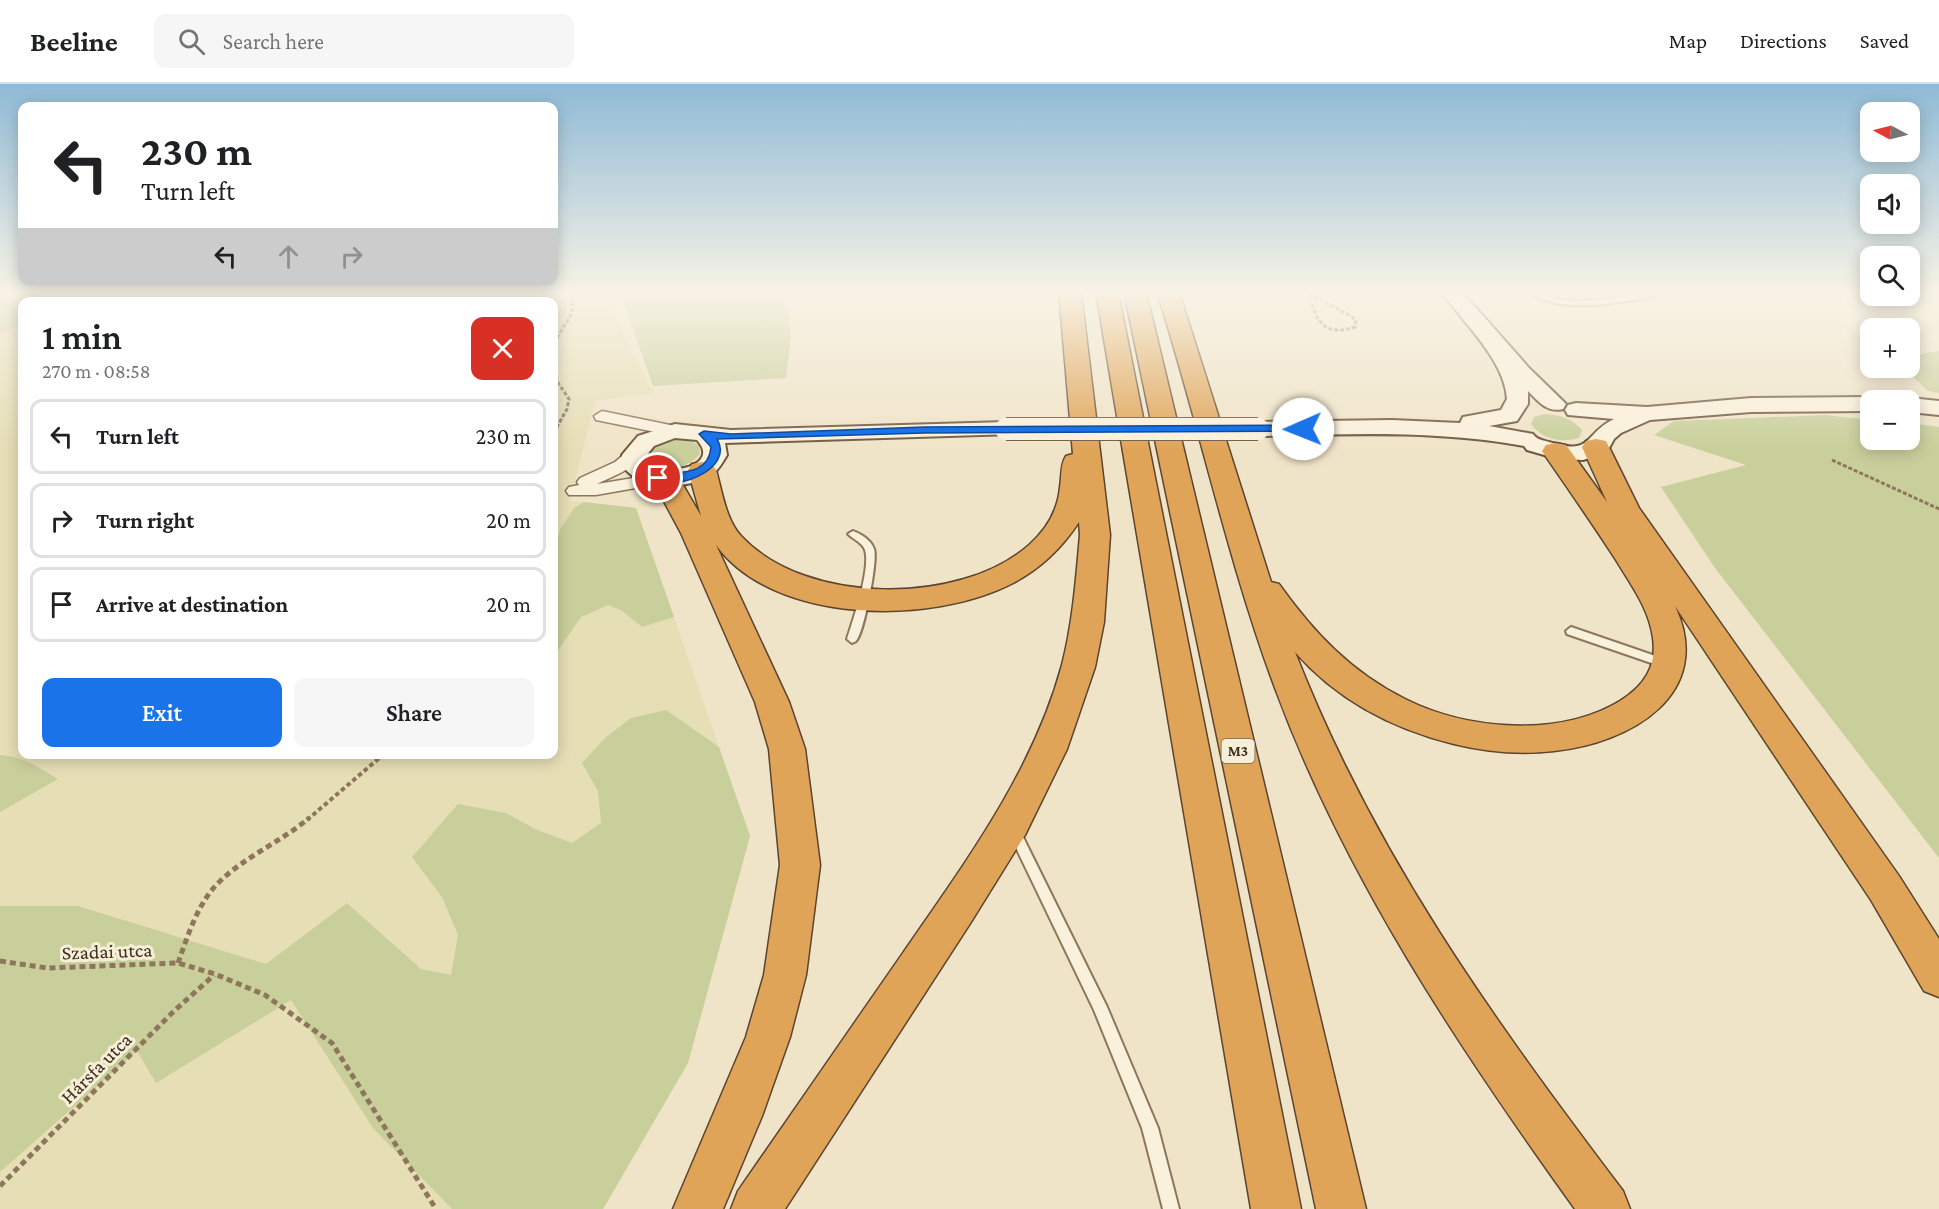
<!DOCTYPE html>
<meta charset="utf-8">
<style>
:root{--surface:#fff;--page:#f6f6f6;--text:#202124;--muted:#757577;--line:#e0e0e0;--accent:#1a73e8}
body{margin:0;font-family:"Crimson Pro",serif;background:var(--page);color:var(--text);height:100vh;display:flex;flex-direction:column;font-size:22px;white-space:nowrap}
*{box-sizing:border-box;margin:0}
p{font-size:20px;color:var(--muted)}
.icon{flex:none;width:33px;height:33px;fill:none;stroke:currentColor;stroke-width:2;stroke-linecap:round;stroke-linejoin:round}
.map{position:relative;flex:1;overflow:hidden}
.panel{position:absolute;left:18px;top:213px;width:540px;height:462px;display:flex;flex-direction:column;background:var(--surface);border-radius:12px;box-shadow:0 3px 15px #0003}
.panel>*{flex:none}
.hud{position:absolute;left:18px;top:18px;width:540px;height:183px;border-radius:12px;box-shadow:0 3px 15px #0003;background:#fff;color:var(--text);overflow:hidden}
.needle{width:39px;rotate:277deg}
.fabs{position:absolute;left:1860px;top:18px;display:grid;gap:12px}
.fabs a{display:grid;place-items:center;width:60px;height:60px;border-radius:12px;background:var(--surface);box-shadow:0 3px 15px #0003;font-size:30px}
.pin{position:absolute;display:grid;place-items:center;width:51px;height:51px;color:#fff;margin:-26px;border:3px solid #fff;border-radius:50%;box-shadow:0 2px 6px #0007}
.me{position:absolute;width:66px;margin:-33px;rotate:269deg;stroke-linejoin:round;filter:drop-shadow(0 0 4px #0008)}
.turn{display:flex;align-items:center;gap:21px;height:126px;padding:0 24px;font-size:27px}
.turn .icon{width:78px;height:78px;stroke-width:2.5}
.turn b{display:block;font-size:42px;line-height:51px}
.lanes{display:flex;align-items:center;height:57px;padding:0 24px;background:#0003;justify-content:center;gap:30px;direction:ltr}
.lanes .off{opacity:.35}
.round{display:grid;place-items:center;flex:none;width:63px;height:63px;border-radius:12px;background:var(--page)}
.head{display:flex;align-items:center;justify-content:space-between;height:102px;padding:0 24px}
h1{font-size:36px;font-weight:600;line-height:45px}
.action{display:flex;gap:12px;margin-top:auto;padding:12px 24px}
.action a{flex:1;height:69px;border-radius:12px;background:var(--accent);color:#fff;font-size:24px;font-weight:600;line-height:69px;text-align:center}
.action a+a{background:var(--page);color:var(--text)}
ul{padding:0;list-style:none}
li{display:flex;align-items:center;gap:18px;height:75px;margin:0 12px 9px;padding:0 12px;border:3px solid var(--line);border-radius:12px}
li div{flex:1}
li b{display:block;font-size:22px}
li em{font-style:normal}
header{display:flex;align-items:center;gap:36px;box-sizing:border-box;height:84px;padding:0 30px;background:var(--surface);border-bottom:2px solid var(--line)}
header strong{font-size:28px}
nav{display:flex;gap:33px;margin-inline-start:auto;font-size:21px}
.search{width:420px;height:54px;background:var(--page);display:flex;align-items:center;gap:15px;box-sizing:border-box;padding:0 21px;border-radius:12px;color:var(--muted);font-size:22px}
.map>svg:first-child{display:block}
.farmland{fill:#e6deb5}
.green{fill:#c9cf9b}
.lines{fill:none;stroke-linecap:round;stroke-linejoin:round}
.lane-casing{stroke:#8d765c;stroke-width:4}
.street-casing{stroke:#8d765c;stroke-width:3}
.secondary-casing{stroke:#6f573f;stroke-width:4}
.highway-casing{stroke:#5b4430;stroke-width:3}
.path-far2{stroke:#8d765c;stroke-width:3;stroke-dasharray:4 2;stroke-linecap:butt}
.path-far1{stroke:#8d765c;stroke-width:4;stroke-dasharray:4.5 3;stroke-linecap:butt}
.path{stroke:#8d765c;stroke-width:5;stroke-dasharray:6 4;stroke-linecap:butt}
.lane{fill:#faf1dc;fill-rule:evenodd}
.street{fill:#faf1dc;fill-rule:evenodd}
.secondary{fill:#faf1dc;fill-rule:evenodd}
.highway{fill:#e0a458;fill-rule:evenodd}
.secondary-bridge-casing{stroke:#6f573f;stroke-width:24;stroke-linecap:butt}
.secondary-bridge{stroke:#faf1dc;stroke-width:22}
.route{fill:#1a73e8;stroke:#114b97;stroke-width:1.5}
.labels{text-anchor:middle;stroke-width:6;stroke-linejoin:round;paint-order:stroke}
.shield{fill:#f7eed8;stroke:#756857;stroke-width:1.5}
.shield-label{font-size:15px;font-weight:bold;fill:#3d2e20}
.near-street-label{font-size:20px;fill:#3d2e20;stroke:#f7eed8}
</style>
<header>
<strong>Beeline</strong>
<div class="search"><svg class="icon" aria-label="search" viewBox="0 0 24 24"><circle cx="10" cy="10" r="6"/><path d="M15 15l6 6"/></svg>Search here</div>
<nav><a>Map</a><a>Directions</a><a>Saved</a></nav>
</header>
<div class="map">
<svg width="1939" height="1125" viewBox="0 0 1939 1125">
<rect width="100%" height="100%" fill="#f0e4c8"/>
<path class="farmland" d="M125 208H603L653 309 595 317 570 417 636 424 750 752 688 979 603 1125H0V249L22 241V670H554V218L96 217Z"/>
<g class="green">
<path d="M0 208H125L96 217 22 218V241L0 249Z"/>
<path d="M620 208H777C798 228 789 267 786 294L653 302Z"/>
<path d="M1939 267V309L1928 307 1904 284H1910V272Z"/>
<path d="M1545 330C1561 331 1571 334 1582 346L1579 354C1561 359 1543 356 1531 340L1534 333Z"/>
<path d="M1826 331 1870 336V356H1910V339L1939 343V774L1715 484 1661 403 1746 381 1654 351 1674 337Z"/>
<path d="M674 355 689 356 699 361 700 370C687 385 669 388 651 378L650 369 659 360Z"/>
<path d="M584 418 636 424 674 533 642 543 621 526 608 521 581 533 554 572V463L561 444 574 424Z"/>
<path d="M666 626 719 663 750 752 688 979 603 1125H452L373 1044 291 916 156 999 137 967 0 1088V822H78L266 880 347 819 421 885 451 891 458 851 442 813 412 773 458 720 506 729 535 745 572 759 601 739 598 707 582 679 605 654 631 634Z"/>
<path d="M0 671C22 672 40 684 58 695L0 728Z"/>
</g>
<g class="lines">
<g class="lane-casing">
<g id="lane">
<path d="M1528 208C1536 208 1542 211 1551 213 1561 216 1573 217 1584 217 1614 216 1643 208 1673 208L1670 210C1628 216 1565 233 1528 208Z"/>
<path d="M853 447C861 450 871 456 874 465 878 475 864 549 856 557 855 558 853 558 852 559L847 555C853 536 871 484 865 466 863 459 853 455 848 450Z"/>
<path d="M1571 543 1670 577 1671 580 1666 584 1567 550 1566 547Z"/>
<path d="M1014 742 1018 743 1107 923 1158 1044 1179 1125H1163L1142 1044 1094 926 1008 747 1010 743Z"/>
</g>
</g>
<g class="street-casing">
<g id="street">
<path d="M602 327 675 342 683 347 675 352 596 336 594 332Z"/>
<path d="M634 366 640 367 643 371C632 386 613 392 597 400L658 390 664 391 667 395 664 399 596 411H569L566 407 569 403 579 401 577 398 580 394 615 378 628 367Z"/>
</g>
</g>
<g class="secondary-casing">
<g id="secondary">
<path d="M1442 208H1462L1529 284 1566 320 1563 325C1547 329 1539 318 1528 307V320L1517 337 1489 342 1533 350C1537 356 1543 356 1549 358 1594 372 1583 350 1614 335L1568 331 1565 326 1568 321 1576 319 1647 323 1751 314 1870 313 1879 316H1870V327L1751 328 1650 336 1621 349 1614 355 1608 366 1599 371 1583 376 1558 375 1527 366 1524 362C1436 346 1347 350 1258 352L1250 350 1247 345 1250 340 1258 338 1392 336 1460 339 1463 333 1501 326 1507 315C1505 276 1463 239 1442 208Z"/>
<path d="M1910 314 1939 317V331L1910 328V316H1902Z"/>
<path d="M1006 338 1014 340 1017 345 1014 350 725 359 727 371C724 376 720 383 716 387 695 405 649 408 628 388 623 384 623 377 622 371L638 352 675 340 731 346ZM675 354 697 356C721 382 669 393 647 380L646 372 654 362Z"/>
</g>
</g>
<g class="highway-casing">
<g id="highway">
<path d="M1059 208H1081L1110 451 1104 538 1095 583 1067 665 1025 751 971 838 785 1125H731L738 1107C793 1028 848 948 903 869 965 779 1033 688 1062 581 1073 538 1076 495 1080 451L1079 438C1062 464 1040 485 1013 499 933 541 774 541 716 461L789 618 805 665 820 781 806 891 790 953 762 1032 723 1125H673L746 953 764 891 780 781 769 665 755 618 681 449 652 395 656 389 666 386 676 389 701 432 688 386 692 380 702 378 712 380 716 386C722 407 726 437 742 453 806 521 960 522 1029 461 1047 445 1058 426 1060 403 1062 392 1060 381 1066 372L1073 370Z"/>
<path d="M1096 208H1118L1301 1125H1251Z"/>
<path d="M1124 208H1146L1366 1125H1316Z"/>
<path d="M1157 208H1179L1271 498 1279 500C1314 549 1351 588 1405 615 1467 646 1559 654 1620 617 1644 602 1657 583 1653 554 1649 524 1631 501 1616 476 1592 439 1567 403 1542 367L1546 361 1556 359 1566 361 1607 418 1582 363 1586 357 1596 355 1606 357 1639 424 1899 792 1939 855V913L1924 907 1871 816 1675 522C1716 610 1631 659 1554 667 1521 671 1487 668 1454 660 1393 645 1337 616 1295 568 1374 771 1493 935 1623 1107L1630 1125H1575C1458 962 1345 793 1275 604 1227 475 1199 339 1157 208Z"/>
</g>
</g>
<g class="path-far2">
<path d="M1308 208 1309 210"/>
<path d="M1309 210 1351 232 1356 236 1355 243C1325 253 1316 238 1309 210Z"/>
<path d="M554 259 572 229 573 208"/>
<path d="M554 293 569 315 567 325 554 348"/>
<path d="M1832 376 1939 425"/>
</g>
<path class="path-far1" d="M307 736 384 670"/>
<g class="path">
<path d="M0 877 47 884 178 879 215 890 265 911 332 959 436 1125"/>
<path d="M178 879C187 854 195 828 211 807 235 777 280 759 309 734"/>
<path d="M0 1102 173 928 214 891"/>
</g>
<use href="#lane" class="lane"/>
<use href="#street" class="street"/>
<use href="#secondary" class="secondary"/>
<use href="#highway" class="highway"/>
<g class="secondary-bridge-casing">
<path id="secondary-bridge" d="M1006 345H1258"/>
</g>
<use href="#secondary-bridge" class="secondary-bridge"/>
</g>
<linearGradient id="sky" x2="0" y2="1"><stop stop-color="#8fbad6"/><stop offset="0.57" stop-color="#f8f3e6"/><stop offset="1" stop-color="#f8f3e6" stop-opacity="0"/></linearGradient>
<rect width="1939" height="366" fill="url(#sky)"/>
<path class="route" d="M1303 341 1307 342V347L924 349 717 355C736 386 670 410 652 394 665 384 708 398 711 363L699 350 704 347 731 350 924 343Z"/>
<g class="labels">
<rect class="shield" x="1221.5" y="655" width="33" height="24" rx="4.5"/>
<g class="shield-label">
<text x="1238" y="672">M3</text>
</g>
<g class="near-street-label">
<text transform="translate(107 867) rotate(-2)" y="7">Szadai utca</text>
<text transform="translate(96 984) rotate(-45)" y="7">Hársfa utca</text>
</g>
</g>
</svg>
<div class="fabs">
<a><svg class="needle" viewBox="-14 -14 28 28"><path d="M0-13l5 13h-10z" fill="#e53935"/><path d="M0 13l5-13h-10z" fill="#757577"/></svg></a>
<a><svg class="icon" aria-label="sound" viewBox="0 0 24 24"><path d="M4 9h4l5-4v14l-5-4H4zM17 9q2 3 0 6"/></svg></a>
<a><svg class="icon" aria-label="search" viewBox="0 0 24 24"><circle cx="10" cy="10" r="6"/><path d="M15 15l6 6"/></svg></a>
<a>+</a>
<a>−</a>
</div>
<div class="pin" style="left:658px;top:394px;background:#d93025"><svg class="icon" aria-label="arrive" viewBox="0 0 24 24"><path d="M6 21V4h12l-3 4 3 4H6"/></svg></div>
<svg class="me" style="left:1303px;top:345px" viewBox="-20 -20 40 40"><circle r="19" fill="#fff"/><path d="M0-13L10 11 0 6-10 11z" fill="#1a73e8"/></svg>
<div class="hud">
<div class="turn"><svg class="icon" aria-label="left" viewBox="0 0 24 24"><path d="M17 20v-9H6M10 6l-5 5 5 5"/></svg><div><b>230 m</b>Turn left</div></div>
<div class="lanes"><svg class="icon" aria-label="left" viewBox="0 0 24 24"><path d="M17 20v-9H6M10 6l-5 5 5 5"/></svg><svg class="icon off" aria-label="ahead" viewBox="0 0 24 24"><path d="M12 20V5M6 11l6-6 6 6"/></svg><svg class="icon off" aria-label="right" viewBox="0 0 24 24"><path d="M7 20v-9h11M14 6l5 5-5 5"/></svg></div>
</div>
<section class="panel">
<div class="head"><div><h1>1 min</h1><p>270 m · 08:58</p></div><a class="round" style="background:#d93025;color:#fff"><svg class="icon" aria-label="close" viewBox="0 0 24 24"><path d="M6 6l12 12M18 6L6 18"/></svg></a></div>
<ul>
<li><svg class="icon" aria-label="left" viewBox="0 0 24 24"><path d="M17 20v-9H6M10 6l-5 5 5 5"/></svg><div><b>Turn left</b></div><em>230 m</em></li>
<li><svg class="icon" aria-label="right" viewBox="0 0 24 24"><path d="M7 20v-9h11M14 6l5 5-5 5"/></svg><div><b>Turn right</b></div><em>20 m</em></li>
<li><svg class="icon" aria-label="arrive" viewBox="0 0 24 24"><path d="M6 21V4h12l-3 4 3 4H6"/></svg><div><b>Arrive at destination</b></div><em>20 m</em></li>
</ul>
<div class="action"><a>Exit</a><a>Share</a></div>
</section>
</div>
